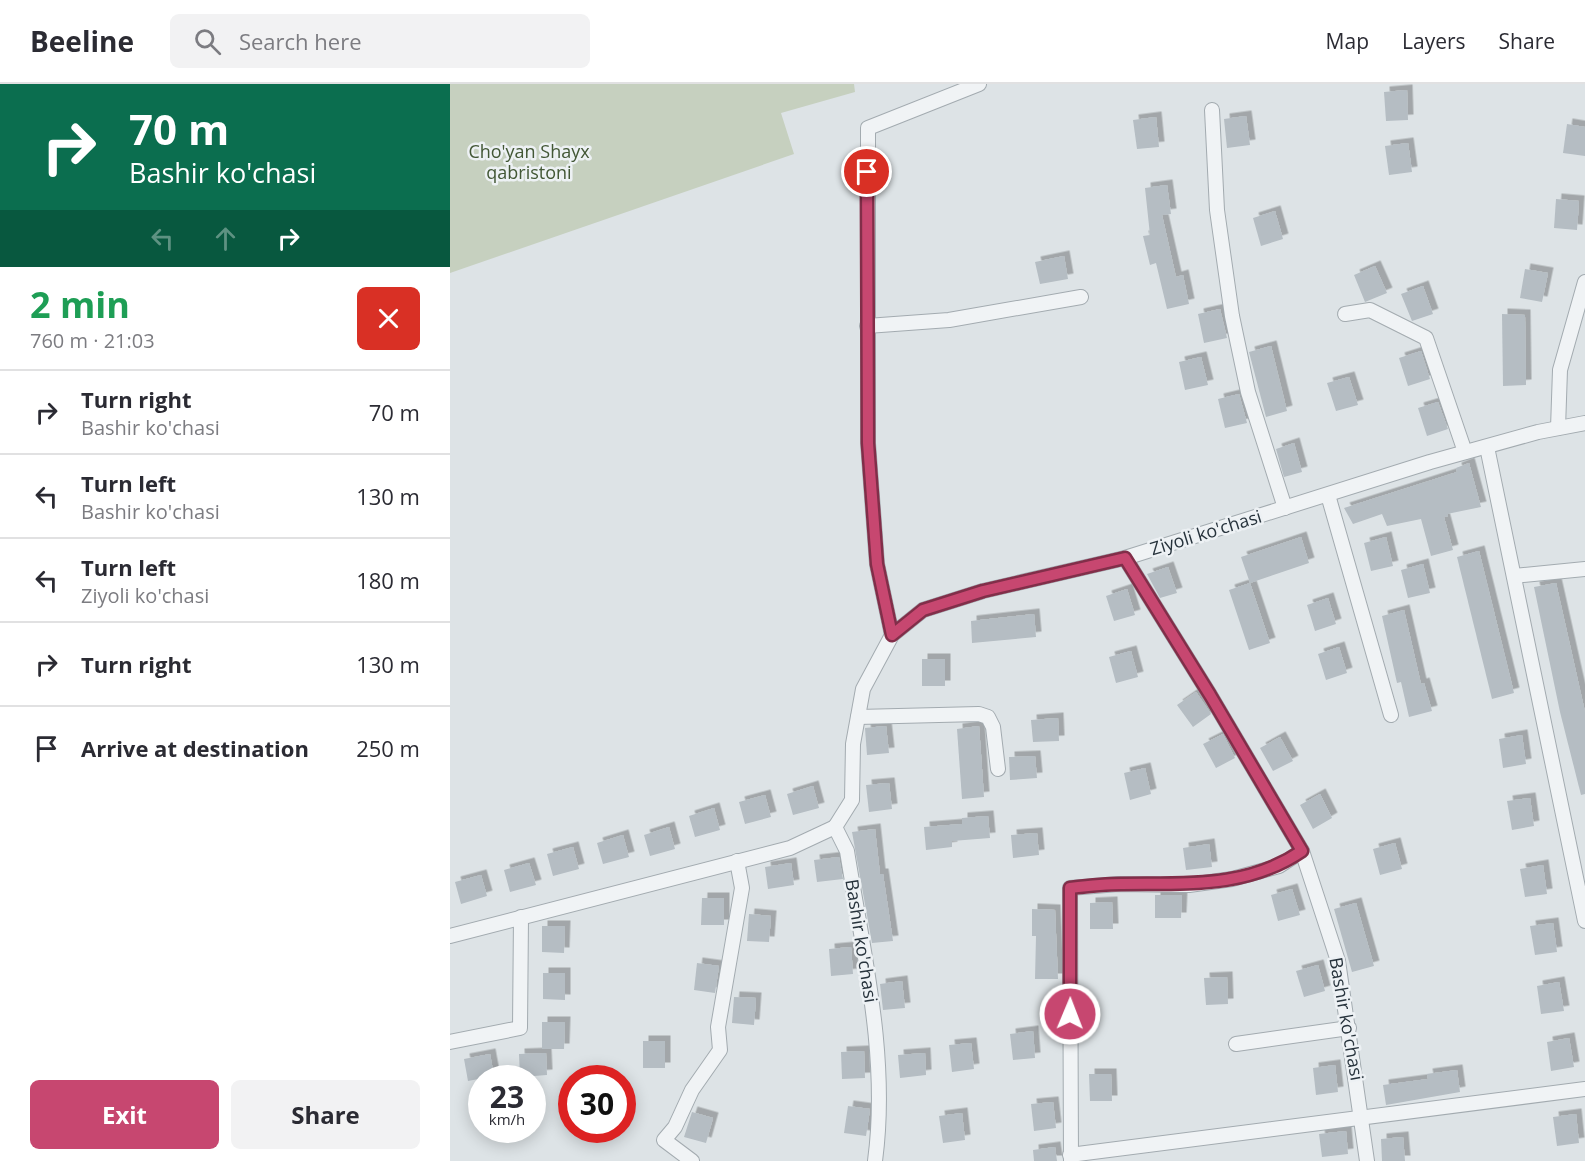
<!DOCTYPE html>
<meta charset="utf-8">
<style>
:root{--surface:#fff;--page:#f2f2f3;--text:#2b2b33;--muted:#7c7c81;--line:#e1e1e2;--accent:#c74770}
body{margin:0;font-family:"Open Sans",sans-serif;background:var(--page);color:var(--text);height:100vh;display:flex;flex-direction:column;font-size:22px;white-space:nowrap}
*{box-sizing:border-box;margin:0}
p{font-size:20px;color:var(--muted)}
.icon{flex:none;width:33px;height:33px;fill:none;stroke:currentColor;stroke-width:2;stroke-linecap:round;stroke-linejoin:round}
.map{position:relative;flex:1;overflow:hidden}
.details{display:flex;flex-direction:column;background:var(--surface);width:450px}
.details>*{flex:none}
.hud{background:#0b6e4f;color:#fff;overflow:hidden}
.speed{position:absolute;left:18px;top:981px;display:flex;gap:12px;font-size:30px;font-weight:700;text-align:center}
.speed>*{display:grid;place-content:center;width:78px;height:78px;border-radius:50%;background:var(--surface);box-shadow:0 3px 15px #0003;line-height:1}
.speed small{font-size:15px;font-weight:400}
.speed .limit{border:9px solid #d22;background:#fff;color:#111}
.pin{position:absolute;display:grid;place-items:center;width:51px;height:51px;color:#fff;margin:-26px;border:3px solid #fff;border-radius:50%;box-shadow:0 2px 6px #0007}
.me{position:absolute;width:66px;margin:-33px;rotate:1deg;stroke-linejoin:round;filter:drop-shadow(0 0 4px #0008)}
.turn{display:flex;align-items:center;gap:21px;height:126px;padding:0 30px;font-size:27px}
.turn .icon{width:78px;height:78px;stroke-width:2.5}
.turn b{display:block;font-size:42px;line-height:51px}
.lanes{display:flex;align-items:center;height:57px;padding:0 30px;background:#0003;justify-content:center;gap:30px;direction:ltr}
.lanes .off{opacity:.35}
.round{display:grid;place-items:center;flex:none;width:63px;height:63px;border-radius:9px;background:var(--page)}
.headline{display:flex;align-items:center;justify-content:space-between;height:102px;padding:0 30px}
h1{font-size:36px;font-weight:700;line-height:45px;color:#1e9e55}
.action{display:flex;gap:12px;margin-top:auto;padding:12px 30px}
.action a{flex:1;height:69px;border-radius:9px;background:var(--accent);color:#fff;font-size:24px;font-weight:700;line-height:69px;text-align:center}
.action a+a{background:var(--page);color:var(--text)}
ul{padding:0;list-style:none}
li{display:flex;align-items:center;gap:18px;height:84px;padding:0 30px;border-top:2px solid var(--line)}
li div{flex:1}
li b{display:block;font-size:22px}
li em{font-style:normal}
header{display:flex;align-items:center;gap:36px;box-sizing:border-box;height:84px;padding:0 30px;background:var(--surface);border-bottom:2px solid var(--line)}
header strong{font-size:28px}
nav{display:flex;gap:33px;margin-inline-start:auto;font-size:21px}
.search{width:420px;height:54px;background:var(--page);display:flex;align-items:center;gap:15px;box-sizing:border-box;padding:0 21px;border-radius:9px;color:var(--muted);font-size:22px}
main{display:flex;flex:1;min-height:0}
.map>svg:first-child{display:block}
.green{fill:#c6d0bf}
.building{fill:#b5bdc3;filter:url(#shadow)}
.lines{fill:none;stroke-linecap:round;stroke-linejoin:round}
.minor-casing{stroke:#a3abb0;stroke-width:16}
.minor{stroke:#f0f3f5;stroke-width:14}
.route-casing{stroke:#812e49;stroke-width:15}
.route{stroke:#c74770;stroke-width:10}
.labels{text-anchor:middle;stroke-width:5;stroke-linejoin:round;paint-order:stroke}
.park-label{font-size:18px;fill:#425735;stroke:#edf1f4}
.street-label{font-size:18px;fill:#27333c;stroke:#edf1f4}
</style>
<header>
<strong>Beeline</strong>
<div class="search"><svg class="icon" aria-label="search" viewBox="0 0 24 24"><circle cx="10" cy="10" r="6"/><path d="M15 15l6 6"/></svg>Search here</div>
<nav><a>Map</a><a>Layers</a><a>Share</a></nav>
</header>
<main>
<section class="details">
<div class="hud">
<div class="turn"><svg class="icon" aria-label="right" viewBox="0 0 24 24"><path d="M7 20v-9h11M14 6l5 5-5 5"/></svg><div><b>70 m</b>Bashir ko'chasi</div></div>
<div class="lanes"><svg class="icon off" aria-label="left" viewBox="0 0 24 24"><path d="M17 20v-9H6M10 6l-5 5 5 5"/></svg><svg class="icon off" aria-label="ahead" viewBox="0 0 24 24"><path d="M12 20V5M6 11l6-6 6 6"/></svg><svg class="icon" aria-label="right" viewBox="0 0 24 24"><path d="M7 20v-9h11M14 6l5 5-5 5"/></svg></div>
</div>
<div class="headline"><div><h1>2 min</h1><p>760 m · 21:03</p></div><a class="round" style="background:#d93025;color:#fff"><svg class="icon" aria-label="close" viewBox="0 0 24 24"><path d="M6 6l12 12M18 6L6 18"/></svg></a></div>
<ul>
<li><svg class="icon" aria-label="right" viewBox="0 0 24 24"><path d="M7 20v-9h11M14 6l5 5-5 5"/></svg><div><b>Turn right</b><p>Bashir ko'chasi</p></div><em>70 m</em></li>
<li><svg class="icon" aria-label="left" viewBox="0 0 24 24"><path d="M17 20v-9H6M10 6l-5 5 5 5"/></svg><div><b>Turn left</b><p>Bashir ko'chasi</p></div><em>130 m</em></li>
<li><svg class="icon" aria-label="left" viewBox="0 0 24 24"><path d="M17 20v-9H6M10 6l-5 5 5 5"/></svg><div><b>Turn left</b><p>Ziyoli ko'chasi</p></div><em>180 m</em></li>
<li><svg class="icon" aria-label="right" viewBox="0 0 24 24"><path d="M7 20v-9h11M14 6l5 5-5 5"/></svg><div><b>Turn right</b></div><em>130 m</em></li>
<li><svg class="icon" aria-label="arrive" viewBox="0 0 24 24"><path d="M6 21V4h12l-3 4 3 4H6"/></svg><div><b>Arrive at destination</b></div><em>250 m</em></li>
</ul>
<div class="action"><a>Exit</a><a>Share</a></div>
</section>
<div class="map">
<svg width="1135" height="1077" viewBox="0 0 1135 1077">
<defs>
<filter id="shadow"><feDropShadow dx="5.5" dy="-5.5" stdDeviation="0" flood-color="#0004"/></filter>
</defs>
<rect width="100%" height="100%" fill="#dde3e6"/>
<path class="green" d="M0 0H404L405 8 331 29 344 70 0 189Z"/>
<g class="building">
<path d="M957 6 958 36 936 37 934 8Z"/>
<path d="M796 32 800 61 777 64 774 35Z"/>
<path d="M706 33 709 63 687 65 683 36Z"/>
<path d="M1117 40 1135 43V72L1113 69Z"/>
<path d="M958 59 962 88 939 91 935 62Z"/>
<path d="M717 101 721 130 712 131 726 193 733 191 739 220 717 225 706 179 700 181 693 152 700 151 695 104Z"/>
<path d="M1106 115 1129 117 1127 146 1104 144Z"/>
<path d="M825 127 833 155 811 162 803 134Z"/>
<path d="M614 172 618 195 590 200 585 178Z"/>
<path d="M925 182 937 209 915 218 904 191Z"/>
<path d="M1075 185 1098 189 1092 218 1070 214Z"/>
<path d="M973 202 983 230 962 237 951 210Z"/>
<path d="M770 225 777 254 754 259 748 230Z"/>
<path d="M1052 230 1075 231 1076 301 1053 302Z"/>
<path d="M821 262 837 327 816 333 799 268Z"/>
<path d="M971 267 980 295 958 302 949 274Z"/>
<path d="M751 273 758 301 735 306 729 278Z"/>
<path d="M899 293 908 321 886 327 877 299Z"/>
<path d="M789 310 797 339 775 344 768 315Z"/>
<path d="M988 318 998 345 977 352 968 324Z"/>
<path d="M844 359 852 388 834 393 826 365Z"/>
<path d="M1019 379 1031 423 997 430 998 432 994 433 1003 466 981 472 971 435 937 442 932 430 903 440 894 424 1007 388 1006 384Z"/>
<path d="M851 453 859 479 800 499 791 473Z"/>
<path d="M936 453 943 482 921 487 914 459Z"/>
<path d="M1029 467 1064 609 1042 615 1007 473Z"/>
<path d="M973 480 980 509 958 514 951 486Z"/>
<path d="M718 483 727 509 710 514 697 490Z"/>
<path d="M800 499 820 559 799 566 779 506Z"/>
<path d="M1106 499 1135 628V710L1131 711 1110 628 1084 503Z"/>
<path d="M677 505 685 531 664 537 656 512Z"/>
<path d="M878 514 886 540 865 547 857 521Z"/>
<path d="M954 526 971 600 974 599 982 627 959 633 951 598 947 599 932 532Z"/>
<path d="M584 530 586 553 522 559 521 537Z"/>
<path d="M889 563 897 589 876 596 868 570Z"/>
<path d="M681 567 688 593 666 599 659 573Z"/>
<rect x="472" y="575" width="23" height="27"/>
<path d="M746 608 761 630 743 643 727 621Z"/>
<path d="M608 634 609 657 583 658 581 636Z"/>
<path d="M436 642 439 669 417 671 415 644Z"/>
<path d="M529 642 534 713 512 715 507 645Z"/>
<path d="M773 650 785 674 766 684 753 660Z"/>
<path d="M1072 651 1076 680 1053 684 1049 655Z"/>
<path d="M830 653 843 677 823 687 810 664Z"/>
<path d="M585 672 587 694 560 696 559 673Z"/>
<path d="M695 684 701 710 680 716 674 689Z"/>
<path d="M439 699 442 725 419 728 416 701Z"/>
<path d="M363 702 369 724 343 731 337 710Z"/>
<path d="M870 710 882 734 863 745 850 721Z"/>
<path d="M315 711 321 733 295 740 289 718Z"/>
<path d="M1080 714 1084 742 1062 746 1057 717Z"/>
<path d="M264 724 270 746 245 753 239 732Z"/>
<path d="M538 732 540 754 502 757V763L476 766 474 743 512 740V734Z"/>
<path d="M219 743 225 765 200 772 194 751Z"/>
<path d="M425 745 430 790H433L443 857 422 859 402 748Z"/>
<path d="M587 749 589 771 563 774 561 751Z"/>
<path d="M173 751 179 773 153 780 147 759Z"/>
<path d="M945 759 952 785 930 791 923 765Z"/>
<path d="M759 760 762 783 736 786 733 764Z"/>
<path d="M123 763 129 785 103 792 97 770Z"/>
<path d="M389 773 393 795 367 798 364 776Z"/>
<path d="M79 779 86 801 60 808 54 786Z"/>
<path d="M341 779 344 801 318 805 315 783Z"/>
<path d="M1093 781 1097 810 1075 813 1070 785Z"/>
<path d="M31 791 37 812 11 820 5 798Z"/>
<path d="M842 805 850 831 828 837 821 811Z"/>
<path d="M705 811H732L731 834H705Z"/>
<path d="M252 814H274V841H251Z"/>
<path d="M662 818 663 845H640V819Z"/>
<path d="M906 819 924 882 902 888 884 825Z"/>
<path d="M582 825 605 826 608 895H585L586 852H582Z"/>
<path d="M299 830 321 832 319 858 297 857Z"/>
<path d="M1103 839 1107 868 1085 871 1080 842Z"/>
<path d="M92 842H115L114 869 92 868Z"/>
<path d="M401 863 403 890 381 892 379 865Z"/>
<path d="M247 879 269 882 265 909 244 906Z"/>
<path d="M868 881 875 907 854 913 846 887Z"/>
<path d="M93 889H115V916L93 915Z"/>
<path d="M777 893 778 920 756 921 754 894Z"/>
<path d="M452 897 455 924 433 926 430 900Z"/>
<path d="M1109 898 1114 927 1091 930 1087 902Z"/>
<path d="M284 913 306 914 304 941 282 939Z"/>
<path d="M92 938H115L114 965H92Z"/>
<path d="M583 947 585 974 563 976 560 950Z"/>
<path d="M1119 954 1124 983 1101 987 1097 958Z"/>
<rect x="193" y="957" width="22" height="27"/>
<path d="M521 959 524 985 502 988 499 961Z"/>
<path d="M414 967 415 994 392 995 391 968Z"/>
<path d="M96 969 97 991 70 993 69 970Z"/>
<path d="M475 969 476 991 450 994 448 971Z"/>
<path d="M40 970 44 992 18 997 14 975Z"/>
<path d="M885 981 888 1008 866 1011 863 984Z"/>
<path d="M1007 986 1010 1008 936 1021 933 1001 978 995 977 990Z"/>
<path d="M639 990H661L662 1017H640Z"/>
<path d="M603 1018 606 1044 584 1047 581 1020Z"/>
<path d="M398 1022 420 1025 416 1052 394 1049Z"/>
<path d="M242 1028 263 1034 256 1059 234 1053Z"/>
<path d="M512 1029 515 1056 493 1059 489 1032Z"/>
<path d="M1126 1030 1129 1059 1107 1062 1103 1033Z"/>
<path d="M896 1047 898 1070 872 1073 869 1050Z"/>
<path d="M953 1053 955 1077H932L931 1055Z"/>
<path d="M605 1063 607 1077H584L583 1066Z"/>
</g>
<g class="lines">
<g class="minor-casing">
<g id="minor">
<path d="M762 26 767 126 782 232 798 308 835 424"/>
<path d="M895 230 920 226 976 254 1015 368"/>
<path d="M417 242 499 236 631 213"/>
<path d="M1108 344 1110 286 1135 198"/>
<path d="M1037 363 1135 837"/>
<path d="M878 411 941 631"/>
<path d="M675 474 760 611 852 767 888 877 917 1077"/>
<path d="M1064 492 1135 485"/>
<path d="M442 551 427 480 418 359V44L529 0"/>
<path d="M408 633 529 630 538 633 543 643 548 685"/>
<path d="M385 743 402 716 403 660 413 605 442 551 473 526 533 507 675 474 980 378 1088 348 1135 339"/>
<path d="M385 743 397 767C413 868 439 974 425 1077"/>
<path d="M0 852 340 764 385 743"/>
<path d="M0 958 70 944 71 833"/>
<path d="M786 960 899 944"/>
<path d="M620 1071 1135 1005"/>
<path d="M242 1077 214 1056 225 1043 242 1006 270 966 268 943 292 804 287 777"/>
<path d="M621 1077 620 804 668 800 739 801 782 795 829 782 852 767"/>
</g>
</g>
<use href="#minor" class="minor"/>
</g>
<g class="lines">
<g class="route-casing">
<path id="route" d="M417 88 418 359 427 480 442 551 473 526 533 507 675 474 760 611 852 767C796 805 735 799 671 800 654 800 637 802 620 804V930"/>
</g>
<use href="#route" class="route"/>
</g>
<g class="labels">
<g class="park-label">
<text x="79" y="74">Cho'yan Shayx<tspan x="79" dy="21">qabristoni</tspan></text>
</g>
<g class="street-label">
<text transform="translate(756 449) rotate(-17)" y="6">Ziyoli ko'chasi</text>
<text transform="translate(411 857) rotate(81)" y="6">Bashir ko'chasi</text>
<text transform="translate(896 935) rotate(80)" y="6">Bashir ko'chasi</text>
</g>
</g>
</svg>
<div class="speed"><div>23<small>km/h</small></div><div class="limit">30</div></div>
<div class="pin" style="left:417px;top:88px;background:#d93025"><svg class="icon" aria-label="arrive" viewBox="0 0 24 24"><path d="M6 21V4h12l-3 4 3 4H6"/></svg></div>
<svg class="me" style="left:620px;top:930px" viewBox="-20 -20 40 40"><circle r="17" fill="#c74770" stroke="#fff" stroke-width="3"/><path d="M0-11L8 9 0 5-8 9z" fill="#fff"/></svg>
</div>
</main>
